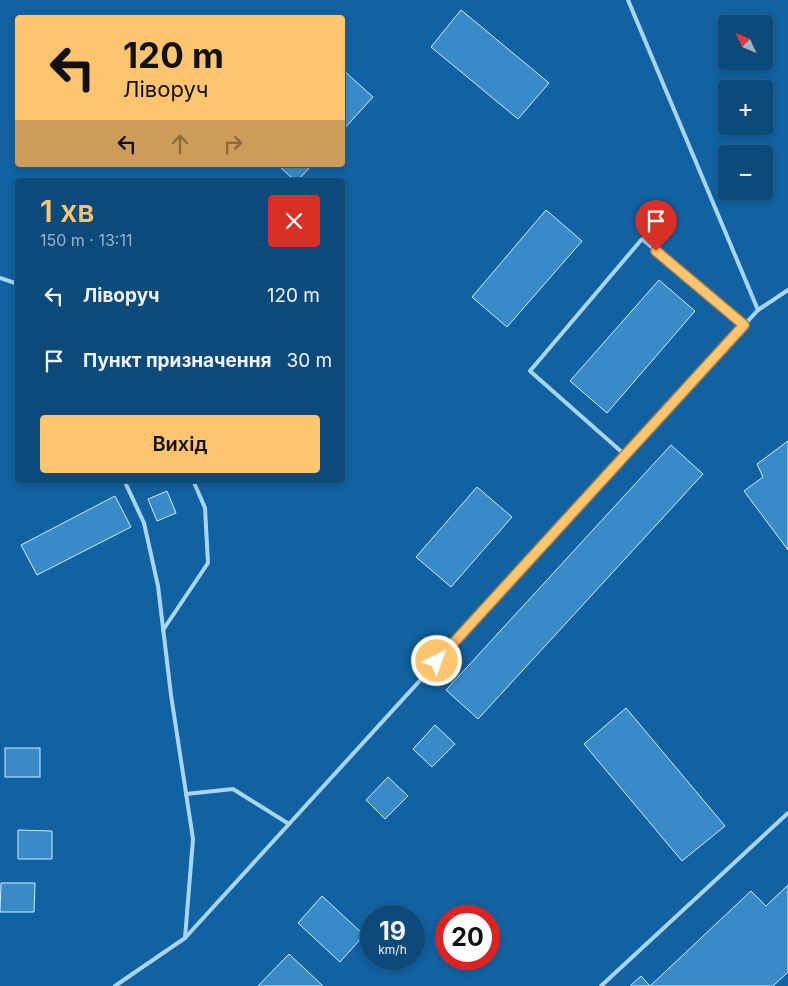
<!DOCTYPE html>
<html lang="uk">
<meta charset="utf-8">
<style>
:root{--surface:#0c4a7a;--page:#15517f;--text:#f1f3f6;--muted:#9ab3c7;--line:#2c628b;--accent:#ffc46e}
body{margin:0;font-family:Inter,sans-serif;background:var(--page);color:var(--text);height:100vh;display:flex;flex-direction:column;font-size:19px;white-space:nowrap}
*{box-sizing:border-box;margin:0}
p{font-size:16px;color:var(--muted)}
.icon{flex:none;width:28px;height:28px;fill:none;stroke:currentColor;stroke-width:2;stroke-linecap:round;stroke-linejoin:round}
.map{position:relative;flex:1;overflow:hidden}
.panel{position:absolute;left:15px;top:178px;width:330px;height:305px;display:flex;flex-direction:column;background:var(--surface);border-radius:5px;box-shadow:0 2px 8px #0003,0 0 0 1px var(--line)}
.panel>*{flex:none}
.top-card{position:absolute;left:15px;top:15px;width:330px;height:152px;border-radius:5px;box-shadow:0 2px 8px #0003,0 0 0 1px var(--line);background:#ffc46e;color:#111;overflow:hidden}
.needle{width:32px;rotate:314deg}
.fabs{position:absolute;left:718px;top:15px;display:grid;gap:10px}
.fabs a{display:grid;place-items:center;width:55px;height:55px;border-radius:5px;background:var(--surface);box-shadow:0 2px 8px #0003,0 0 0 1px var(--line);font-size:25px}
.speed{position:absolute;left:360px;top:905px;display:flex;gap:10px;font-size:25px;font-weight:700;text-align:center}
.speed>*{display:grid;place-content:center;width:65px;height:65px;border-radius:50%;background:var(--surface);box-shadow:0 2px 8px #0003,0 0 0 1px var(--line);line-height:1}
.speed small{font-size:12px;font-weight:400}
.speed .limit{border:8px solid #d22;background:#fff;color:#111}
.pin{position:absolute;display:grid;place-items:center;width:42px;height:42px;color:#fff;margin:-51px -21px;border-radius:50% 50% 50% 0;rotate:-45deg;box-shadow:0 0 5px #0007}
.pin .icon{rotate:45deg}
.me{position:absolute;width:55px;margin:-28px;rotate:42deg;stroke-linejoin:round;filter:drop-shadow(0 0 4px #0008)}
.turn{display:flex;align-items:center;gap:18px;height:105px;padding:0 25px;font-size:22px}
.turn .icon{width:65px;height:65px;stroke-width:2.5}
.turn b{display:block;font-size:35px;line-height:42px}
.lanes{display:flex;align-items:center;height:48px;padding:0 25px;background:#0003;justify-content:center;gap:25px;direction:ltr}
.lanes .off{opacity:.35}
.round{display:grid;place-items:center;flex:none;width:52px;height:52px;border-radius:5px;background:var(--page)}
.headline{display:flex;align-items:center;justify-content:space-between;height:85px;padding:0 25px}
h1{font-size:30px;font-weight:600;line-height:38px;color:var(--accent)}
.button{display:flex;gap:10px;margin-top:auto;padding:10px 25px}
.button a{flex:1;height:58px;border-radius:5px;background:var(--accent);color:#111;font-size:20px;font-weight:600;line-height:58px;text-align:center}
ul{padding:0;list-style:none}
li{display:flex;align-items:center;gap:15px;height:65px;padding:0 25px}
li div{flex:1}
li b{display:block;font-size:19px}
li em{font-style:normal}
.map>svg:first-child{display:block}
.building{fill:#398bc8;stroke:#d3ecfe}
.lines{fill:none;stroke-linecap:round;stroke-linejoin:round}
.service{stroke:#aad5f6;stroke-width:4}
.route-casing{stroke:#a67f48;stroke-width:12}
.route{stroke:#ffc46e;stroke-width:9}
</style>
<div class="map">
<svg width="788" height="986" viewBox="0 0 788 986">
<rect width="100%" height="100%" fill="#1062a2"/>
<g class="building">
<path d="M461 10 549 83 518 119 431 47Z"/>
<path d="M342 69 373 97 342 131Z"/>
<path d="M278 165H312L298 180H294Z"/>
<path d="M546 210 582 241 507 327 472 297Z"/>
<path d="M659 280 695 311 607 413 570 381Z"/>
<path d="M788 441V550L744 491 763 477 757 464Z"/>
<path d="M671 445 703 474 478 719 446 690Z"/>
<path d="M477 487 512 517 451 587 416 557Z"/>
<path d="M167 491 176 513 157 521 148 499Z"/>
<path d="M115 496 131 527 37 575 21 545Z"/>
<path d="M626 708 725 826 682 861 584 744Z"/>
<path d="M435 725 455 744 432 767 413 749Z"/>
<rect x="5" y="748" width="35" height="29"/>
<path d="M388 777 408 796 385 819 366 800Z"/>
<path d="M18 830 52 831V859H18Z"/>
<path d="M1 883H35L34 912H0Z"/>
<path d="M788 885V972L773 986H630L641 976 650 986 751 891 766 906Z"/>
<path d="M322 896 364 935 340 962 298 923Z"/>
<path d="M289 954 323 986H258Z"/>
</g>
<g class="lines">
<g class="service">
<path d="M628 0 758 310"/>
<path d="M0 278 18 284"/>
<path d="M624 454 530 371 642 239 744 325"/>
<path d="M124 480 144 523 158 586 171 695 193 839 185 938"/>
<path d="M163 630 208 563 205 508 193 480"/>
<path d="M186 794 233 789 289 824"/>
<path d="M115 986 185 938 758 310 788 290"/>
<path d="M601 986 788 813"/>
</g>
</g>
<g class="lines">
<g class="route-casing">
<path id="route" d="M437 661 744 325 656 251"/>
</g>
<use href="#route" class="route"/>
</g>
</svg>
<div class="fabs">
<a><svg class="needle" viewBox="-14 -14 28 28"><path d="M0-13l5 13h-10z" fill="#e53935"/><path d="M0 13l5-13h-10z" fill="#9ab3c7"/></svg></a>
<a>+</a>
<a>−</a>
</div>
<div class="speed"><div>19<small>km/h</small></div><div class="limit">20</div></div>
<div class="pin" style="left:656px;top:251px;background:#d93025"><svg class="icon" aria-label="arrive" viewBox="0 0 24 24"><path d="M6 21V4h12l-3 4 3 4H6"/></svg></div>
<svg class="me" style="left:437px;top:661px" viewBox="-20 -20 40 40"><circle r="17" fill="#ffc46e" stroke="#fff" stroke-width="3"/><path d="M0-11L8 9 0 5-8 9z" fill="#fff"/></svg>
<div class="top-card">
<div class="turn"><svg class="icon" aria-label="left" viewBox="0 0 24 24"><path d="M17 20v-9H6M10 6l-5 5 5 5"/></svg><div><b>120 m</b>Ліворуч</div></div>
<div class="lanes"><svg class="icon" aria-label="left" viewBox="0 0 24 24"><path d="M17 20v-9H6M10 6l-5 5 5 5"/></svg><svg class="icon off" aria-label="ahead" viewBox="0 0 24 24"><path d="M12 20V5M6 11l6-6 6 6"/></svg><svg class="icon off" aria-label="right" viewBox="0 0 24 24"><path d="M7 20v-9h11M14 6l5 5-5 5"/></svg></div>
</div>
<section class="panel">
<div class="headline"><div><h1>1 хв</h1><p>150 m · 13:11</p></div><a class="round" style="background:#d93025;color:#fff"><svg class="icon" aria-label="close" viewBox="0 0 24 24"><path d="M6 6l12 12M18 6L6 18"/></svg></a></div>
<ul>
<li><svg class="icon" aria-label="left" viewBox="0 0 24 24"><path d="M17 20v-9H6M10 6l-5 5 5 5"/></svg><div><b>Ліворуч</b></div><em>120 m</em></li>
<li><svg class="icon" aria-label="arrive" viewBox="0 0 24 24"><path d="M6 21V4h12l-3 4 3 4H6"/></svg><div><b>Пункт призначення</b></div><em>30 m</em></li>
</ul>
<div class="button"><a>Вихід</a></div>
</section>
</div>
